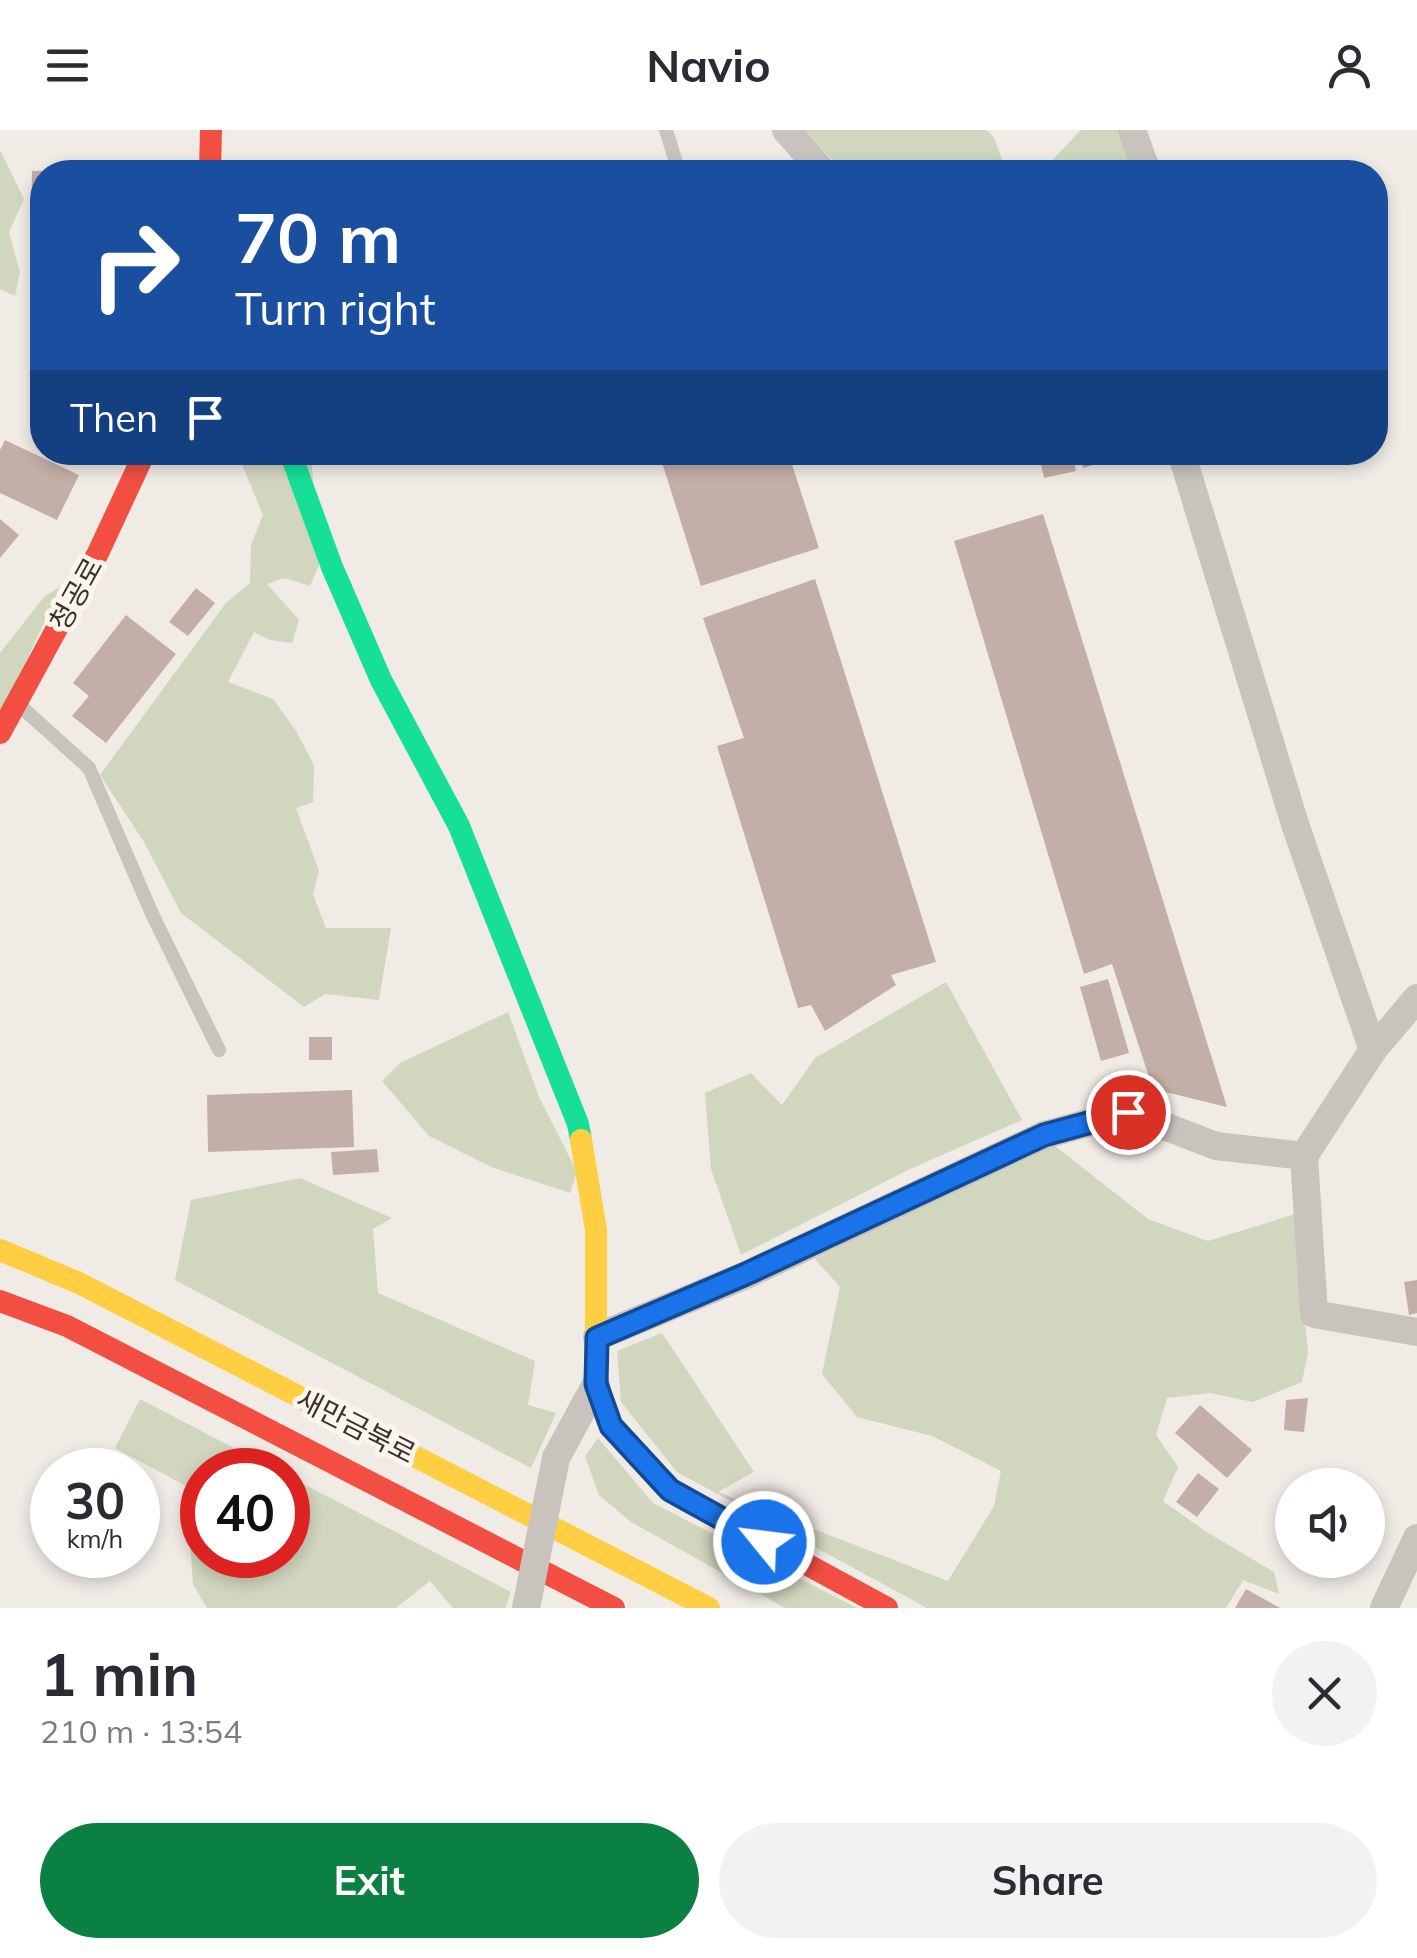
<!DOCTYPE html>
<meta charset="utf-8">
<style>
:root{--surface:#fff;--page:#f2f2f3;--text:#2b2b33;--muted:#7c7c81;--accent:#0b8043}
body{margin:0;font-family:Mulish,"Noto Sans KR",sans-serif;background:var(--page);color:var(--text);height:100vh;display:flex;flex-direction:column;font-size:38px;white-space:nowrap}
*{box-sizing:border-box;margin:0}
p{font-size:32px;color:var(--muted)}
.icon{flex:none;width:55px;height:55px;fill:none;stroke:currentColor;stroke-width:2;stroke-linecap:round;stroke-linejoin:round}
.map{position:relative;height:1478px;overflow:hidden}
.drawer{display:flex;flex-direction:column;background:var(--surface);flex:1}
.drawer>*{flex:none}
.guide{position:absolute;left:30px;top:30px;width:1358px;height:305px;border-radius:40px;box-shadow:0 5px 15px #0003;background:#1a4fa0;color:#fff;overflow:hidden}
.controls{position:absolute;left:1275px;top:1338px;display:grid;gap:20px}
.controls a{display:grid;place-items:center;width:110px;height:110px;border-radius:50%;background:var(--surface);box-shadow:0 5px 15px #0003;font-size:50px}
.speed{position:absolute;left:30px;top:1318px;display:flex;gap:20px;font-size:50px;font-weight:700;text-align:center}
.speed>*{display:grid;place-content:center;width:130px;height:130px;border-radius:50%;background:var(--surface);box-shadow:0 5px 15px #0003;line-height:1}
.speed small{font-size:25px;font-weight:400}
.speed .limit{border:15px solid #d22;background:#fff;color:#111}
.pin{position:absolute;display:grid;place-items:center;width:85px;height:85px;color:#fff;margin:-42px;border:5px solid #fff;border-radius:50%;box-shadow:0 2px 10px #0007}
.me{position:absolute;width:110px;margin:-55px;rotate:299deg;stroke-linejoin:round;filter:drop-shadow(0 0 8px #0008)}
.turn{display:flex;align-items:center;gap:35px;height:210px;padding:0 40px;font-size:45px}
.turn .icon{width:130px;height:130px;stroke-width:2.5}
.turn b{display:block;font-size:70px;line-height:85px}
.then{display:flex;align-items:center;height:95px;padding:0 40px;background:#0003;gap:20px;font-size:38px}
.round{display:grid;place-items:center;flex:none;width:105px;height:105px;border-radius:52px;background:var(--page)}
.overview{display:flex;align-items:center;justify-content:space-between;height:170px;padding:0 40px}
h1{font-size:60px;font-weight:700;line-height:75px}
.cta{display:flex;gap:20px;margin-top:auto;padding:20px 40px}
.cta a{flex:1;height:115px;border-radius:60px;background:var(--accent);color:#fff;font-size:40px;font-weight:700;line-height:115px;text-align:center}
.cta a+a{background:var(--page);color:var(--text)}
header{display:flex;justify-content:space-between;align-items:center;height:130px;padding:0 40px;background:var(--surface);font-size:45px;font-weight:700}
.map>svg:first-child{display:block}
.green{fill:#d1d6bf}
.building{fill:#c3afa7}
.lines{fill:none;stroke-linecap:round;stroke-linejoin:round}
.lane{stroke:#c9c3be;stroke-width:14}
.street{stroke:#c9c3be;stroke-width:28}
.fast{stroke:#16e098;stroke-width:22}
.slow{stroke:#ffcf43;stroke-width:22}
.jam{stroke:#f24e42;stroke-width:22}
.street-bridge{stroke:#c9c3be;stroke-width:28}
.route-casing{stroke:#114b97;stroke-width:25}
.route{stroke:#1a73e8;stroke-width:18}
.labels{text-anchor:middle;stroke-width:10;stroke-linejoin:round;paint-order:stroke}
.street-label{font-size:28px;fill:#3b302b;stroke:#fbf5ee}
</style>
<header><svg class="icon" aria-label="menu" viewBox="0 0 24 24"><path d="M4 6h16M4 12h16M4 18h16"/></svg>Navio<svg class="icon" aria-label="person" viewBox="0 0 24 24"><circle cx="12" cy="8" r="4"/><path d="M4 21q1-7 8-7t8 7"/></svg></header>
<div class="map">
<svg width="1417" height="1478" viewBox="0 0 1417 1478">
<rect width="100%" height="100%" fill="#f0ebe5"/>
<g class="green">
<path d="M804 0H987L994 8 1007 42H844Z"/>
<path d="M1081 0H1118L1120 6 1157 28 1164 42H1041Z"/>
<path d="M0 20 24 69 9 102 20 142 15 166 0 159Z"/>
<path d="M237 323H311L319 435 310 456 284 448 267 454 299 490 292 513 270 510 254 502 228 552 273 569 296 601 314 635 313 672 296 678 319 741 313 764 326 798H391L379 870 325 864 304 877 181 783 144 712 100 645 226 473 250 453 251 415 263 385Z"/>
<path d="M61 456 0 587V523L44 467Z"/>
<path d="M946 852 1022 990 910 1039 741 1125 711 1039 705 963 751 943 782 975 815 928Z"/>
<path d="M508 882 539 967 577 1042 570 1063 491 1037 429 1006 382 951 400 933Z"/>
<path d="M1050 1012 1148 1089 1208 1111 1295 1084 1308 1222 1302 1252 1253 1272 1210 1263 1167 1268 1156 1305 1178 1337 1163 1371 1205 1401 1274 1442 1279 1464 1243 1450 1226 1478H927L677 1342 621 1272 617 1221 662 1203 754 1342 718 1362 948 1451 994 1376 1001 1341 932 1306 857 1287 822 1244 840 1157 815 1129Z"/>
<path d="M300 1048 392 1088 373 1099 378 1163 535 1231 528 1275 556 1283 531 1338 175 1150 191 1070Z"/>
<path d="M140 1269 276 1340H202V1425H288V1346L511 1462 505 1478H453L430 1451 396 1478H207L193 1454 186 1356 115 1318Z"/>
<path d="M598 1308 653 1373 857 1478H785L631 1392 599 1365 585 1326Z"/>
</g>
<g class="building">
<path d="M32 41H42V103H31Z"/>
<path d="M5 310 79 345 57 390 0 363V320Z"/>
<path d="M669 322H788L819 418 701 456 660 326Z"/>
<path d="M1038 322H1072L1076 341 1044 348Z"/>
<path d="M1079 322H1133V323L1083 338Z"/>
<path d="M1043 384 1227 977 1153 959 1112 834 1084 844 954 411Z"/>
<path d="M0 389 19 405 0 428Z"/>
<path d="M815 449 936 832 891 845 896 855 825 901 811 875 798 878 717 616 744 608 703 488Z"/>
<path d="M196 458 215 473 188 506 169 492Z"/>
<path d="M126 485 176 524 106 613 72 586 89 566 73 553Z"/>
<path d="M1108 849 1129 923 1101 931 1080 857Z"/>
<rect x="309" y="907" width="23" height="23"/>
<path d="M352 960 354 1017 208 1022 207 965Z"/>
<path d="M377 1019 379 1042 333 1045 331 1022Z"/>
<path d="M1417 1150V1183L1409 1185 1404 1152Z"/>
<path d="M1308 1268 1304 1302 1284 1300 1286 1270Z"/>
<path d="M1200 1275 1252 1320 1227 1348 1175 1303Z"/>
<path d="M1198 1343 1219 1359 1197 1387 1176 1372Z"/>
<path d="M1246 1459 1280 1478H1235Z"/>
</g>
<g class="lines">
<g class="lane">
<path d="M666 0 679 42"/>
<path d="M17 573 89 638 153 786 219 920"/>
</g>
<g class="street">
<path d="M786 0 823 42"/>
<path d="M1132 0 1147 42"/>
<path d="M1181 322 1295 694 1373 920"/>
<path d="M1304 1026 1373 920 1417 868"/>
<path d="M597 1207 746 1145 1044 1005 1128 982 1216 1016 1304 1026 1314 1184 1417 1202"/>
<path d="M556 1328 596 1254"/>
<path d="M1384 1478 1417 1408"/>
</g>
<path class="fast" d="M290 322 332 437 381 550 459 696 578 994 581 1010"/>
<g class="slow">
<path d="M581 1010 596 1100V1254L611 1297 670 1360 716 1385"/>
<path d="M0 1120 79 1153 709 1478"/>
</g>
<g class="jam">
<path d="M210 42 211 0"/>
<path d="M0 603 98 423 145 322"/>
<path d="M0 1171 67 1196 614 1478"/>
<path d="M716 1385 887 1478"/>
</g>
<path class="street-bridge" d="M526 1478 556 1328"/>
</g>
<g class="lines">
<g class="route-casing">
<path id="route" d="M764 1412 670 1360 611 1296 596 1254 597 1208 746 1144 1044 1005 1128 982"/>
</g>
<use href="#route" class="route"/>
</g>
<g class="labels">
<g class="street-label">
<text transform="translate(76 464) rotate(-61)" y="10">청공로</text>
<text transform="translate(356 1296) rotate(27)" y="10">새만금북로</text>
</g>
</g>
</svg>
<div class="controls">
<a><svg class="icon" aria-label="sound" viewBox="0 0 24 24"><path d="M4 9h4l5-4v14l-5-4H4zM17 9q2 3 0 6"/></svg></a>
</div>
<div class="speed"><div>30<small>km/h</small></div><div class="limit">40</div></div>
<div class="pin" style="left:1128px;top:982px;background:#d93025"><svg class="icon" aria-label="arrive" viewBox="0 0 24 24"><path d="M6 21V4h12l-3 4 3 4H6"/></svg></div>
<svg class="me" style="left:764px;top:1412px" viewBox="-20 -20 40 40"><circle r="17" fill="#1a73e8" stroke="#fff" stroke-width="3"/><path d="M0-11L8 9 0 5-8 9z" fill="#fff"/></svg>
<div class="guide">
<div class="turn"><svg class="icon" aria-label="right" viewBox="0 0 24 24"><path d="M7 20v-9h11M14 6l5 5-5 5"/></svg><div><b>70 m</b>Turn right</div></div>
<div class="then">Then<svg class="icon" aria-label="arrive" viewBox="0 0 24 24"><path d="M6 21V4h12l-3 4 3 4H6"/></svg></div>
</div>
</div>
<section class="drawer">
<div class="overview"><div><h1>1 min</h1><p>210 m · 13:54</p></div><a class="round"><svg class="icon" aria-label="close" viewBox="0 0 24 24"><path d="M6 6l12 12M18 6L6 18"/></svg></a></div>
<div class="cta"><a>Exit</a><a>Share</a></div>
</section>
